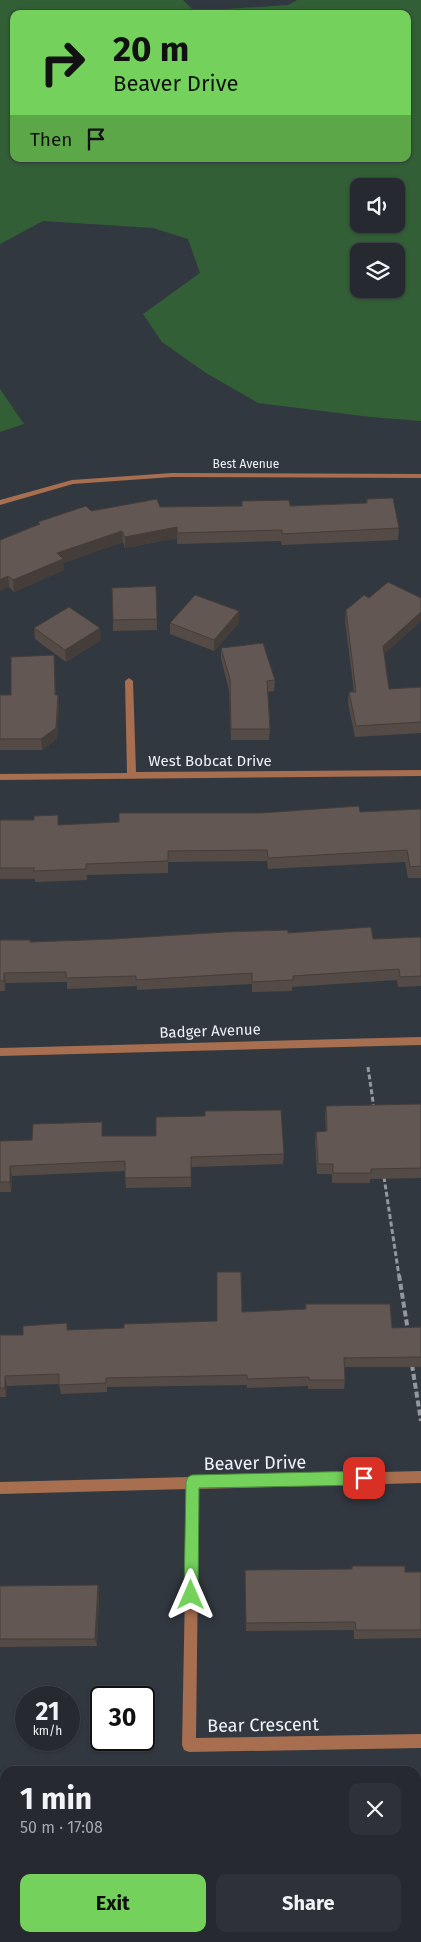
<!DOCTYPE html>
<meta charset="utf-8">
<style>
:root{--surface:#262a30;--page:#2e3238;--text:#f1f3f6;--muted:#a4a7ab;--line:#42464c;--accent:#74d25c}
body{margin:0;font-family:"Fira Sans",sans-serif;background:var(--page);color:var(--text);height:100vh;display:flex;flex-direction:column;font-size:19px;white-space:nowrap}
*{box-sizing:border-box;margin:0}
p{font-size:16px;color:var(--muted)}
.icon{flex:none;width:28px;height:28px;fill:none;stroke:currentColor;stroke-width:2;stroke-linecap:round;stroke-linejoin:round}
.map{position:relative;flex:1;overflow:hidden}
.drawer{position:absolute;left:0px;top:1766px;width:421px;height:176px;display:flex;flex-direction:column;background:var(--surface);border-radius:15px 15px 0 0;box-shadow:0 1px 4px #0004,0 0 0 1px var(--line)}
.drawer>*{flex:none}
.guide{position:absolute;left:10px;top:10px;width:401px;height:152px;border-radius:10px;box-shadow:0 1px 4px #0004,0 0 0 1px var(--line);background:#74d25c;color:#111;overflow:hidden}
.fabs{position:absolute;left:350px;top:178px;display:grid;gap:10px}
.fabs a{display:grid;place-items:center;width:55px;height:55px;border-radius:10px;background:var(--surface);box-shadow:0 1px 4px #0004,0 0 0 1px var(--line);font-size:25px}
.speed{position:absolute;left:15px;top:1686px;display:flex;gap:10px;font-size:25px;font-weight:700;text-align:center}
.speed>*{display:grid;place-content:center;width:65px;height:65px;border-radius:50%;background:var(--surface);box-shadow:0 1px 4px #0004,0 0 0 1px var(--line);line-height:1}
.speed small{font-size:12px;font-weight:400}
.speed .limit{border:2px solid #111;border-radius:8px;background:#fff;color:#111}
.pin{position:absolute;display:grid;place-items:center;width:42px;height:42px;color:#fff;margin:-21px;border-radius:10px;box-shadow:0 2px 8px #0006}
.me{position:absolute;width:55px;margin:-28px;rotate:0deg;stroke-linejoin:round;filter:drop-shadow(0 0 4px #0008)}
.turn{display:flex;align-items:center;gap:18px;height:105px;padding:0 20px;font-size:22px}
.turn .icon{width:65px;height:65px;stroke-width:2.5}
.turn b{display:block;font-size:35px;line-height:42px}
.then{display:flex;align-items:center;height:48px;padding:0 20px;background:#0003;gap:10px;font-size:19px}
.round{display:grid;place-items:center;flex:none;width:52px;height:52px;border-radius:10px;background:var(--page)}
.summary{display:flex;align-items:center;justify-content:space-between;height:85px;padding:0 20px}
h1{font-size:30px;font-weight:700;line-height:38px}
.cta{display:flex;gap:10px;margin-top:auto;padding:10px 20px}
.cta a{flex:1;height:58px;border-radius:10px;background:var(--accent);color:#111;font-size:20px;font-weight:700;line-height:58px;text-align:center}
.cta a+a{background:var(--page);color:var(--text)}
.map>svg:first-child{display:block}
.green{fill:#325f36;fill-rule:evenodd}
.lines{fill:none;stroke-linecap:round;stroke-linejoin:round}
.path-far1{stroke:#93989f;stroke-width:3;stroke-dasharray:5 2.5;stroke-linecap:butt}
.path{stroke:#93989f;stroke-width:4;stroke-dasharray:6 3;stroke-linecap:butt}
.street{fill:#a76e50;fill-rule:evenodd}
.wall{fill:#544b47}
.shaded-wall{fill:#453d39}
.building{fill:#625752;stroke:#453d39}
.route{fill:#74d25c;stroke:#4b883c}
.labels{text-anchor:middle;stroke-width:4;stroke-linejoin:round;paint-order:stroke}
.far-street-label{font-size:12px;fill:#eef2f7;stroke:#323840}
.street-label{font-size:15px;fill:#eef2f7;stroke:#323840}
.near-street-label{font-size:18px;fill:#eef2f7;stroke:#323840}
</style>
<div class="map">
<svg width="421" height="1942" viewBox="0 0 421 1942">
<rect width="100%" height="100%" fill="#323840"/>
<g class="green">
<path d="M0 0H183L194 11 288 5 297 0H421V421L371 417 258 403 206 373 162 342 143 314 200 273 188 239 153 228 43 221 0 244ZM14 14H408V159H14ZM359 186H396V224H359ZM359 251H396V289H359Z"/>
<path d="M0 389 24 424 0 432Z"/>
</g>
<g class="lines">
<g class="path-far1">
<path d="M368 1067 374 1109"/>
<path d="M384 1177 399 1276"/>
</g>
<g class="path">
<path d="M399 1275 408 1331"/>
<path d="M412 1365 421 1421"/>
</g>
<g class="street">
<path d="M172 473 421 474V478L172 477 73 484 0 505V500L72 480Z"/>
<path d="M129 678 133 681 136 772 421 770V776L0 780V774L127 773 125 681Z"/>
<path d="M421 1037V1045L0 1056V1048Z"/>
<path d="M421 1471V1483L199 1489 196 1738 421 1734V1748L189 1752 184 1750 182 1745 187 1489 0 1494V1482Z"/>
</g>
</g>
<g class="wall">
<path d="M367 499 399 528 398 540 282 545 281 541 177 544V538L125 548 123 542 63 563 64 570 14 592 9 587 0 540 39 524 38 522 91 511 160 507 290 506 366 503Z"/>
<path d="M156 586 157 630 113 631V620Z"/>
<path d="M369 598H421V621L384 654 389 689 421 687V733L355 737 348 703 349 692H354L345 621 346 610Z"/>
<path d="M239 611V623L214 651 170 634V623Z"/>
<path d="M34 628 101 640 66 662 35 639Z"/>
<path d="M221 648 275 680 274 691 268 692 270 729 269 740H231L229 690 221 659Z"/>
<path d="M54 655 56 695H58L59 706 57 739 42 750H0V695H11Z"/>
<path d="M421 809V878H408L405 862 268 869 267 861 168 862V873L87 875V880L35 882V879H0V820L59 825Z"/>
<path d="M288 933 373 939 421 937V986L398 987 397 980 292 987V991L252 992V984L137 990V986L67 989V982L6 983 5 991H0V940L31 942Z"/>
<path d="M421 1104V1178L370 1179V1183H332V1174H317L315 1142 316 1132 326 1131 325 1116 326 1106Z"/>
<path d="M102 1136 284 1154 283 1164 191 1167V1187L126 1188 125 1171 12 1176 11 1192H0V1141L32 1140Z"/>
<path d="M306 1304 392 1328 421 1327V1367H344L345 1380 344 1389H308V1386L247 1388V1385L107 1387V1392L61 1394 59 1384 7 1386 6 1397H0V1335H23L68 1330 124 1328 217 1321 242 1312 305 1309Z"/>
<path d="M352 1566 405 1572H421V1638L354 1639V1630L246 1631 245 1570 351 1569Z"/>
<path d="M98 1585 99 1593 97 1646 0 1647V1586Z"/>
<rect x="416" y="1805" width="5" height="128"/>
</g>
<g class="shaded-wall">
<path d="M177 527V538L125 548V537Z"/>
<path d="M122 531 123 542 63 563 64 570 14 592 13 580 57 553Z"/>
<path d="M8 576 9 587 0 591V580Z"/>
<path d="M239 611V623L214 651V640Z"/>
<path d="M421 612V621L382 656 383 646Z"/>
<path d="M100 628 101 640 66 662 65 650Z"/>
<path d="M54 655 55 666 56 706 55 695Z"/>
<path d="M58 695 59 706 57 739 42 750 41 739Z"/>
<path d="M4 973 6 983 5 991 4 981Z"/>
<path d="M10 1166 12 1176 11 1192 10 1182Z"/>
<path d="M5 1376 7 1386 6 1397 5 1388Z"/>
<path d="M98 1585 99 1593 97 1646 95 1639Z"/>
</g>
<g class="building">
<path d="M393 498 399 528 282 534V530L177 533V527L125 537 122 531 57 553 63 559 13 580 8 576 0 580V540L40 524 38 522 86 506 91 511 157 499 160 507 242 506V501L289 500 290 506 367 503V499Z"/>
<path d="M388 582 421 598V612L383 646 389 689 421 687V722L356 726 349 692H356L346 610 364 595 369 598Z"/>
<path d="M156 586 157 619 113 620 112 588Z"/>
<path d="M195 595 239 611 214 640 170 623Z"/>
<path d="M69 607 100 628 65 650 34 628Z"/>
<path d="M263 643 275 680 267 681 270 729H231L230 679 221 648Z"/>
<path d="M54 655 55 695H58L56 728 41 739H0V695H11V657Z"/>
<path d="M359 806 360 812 421 809V866L410 867 407 850 268 858 267 850 168 851V861L86 864V869L34 871V868H0V820H34V816L58 815V825L119 822V813H261Z"/>
<path d="M371 927 373 939 421 937V976L400 977 399 969 293 976V980L252 982V973L136 980V976L66 978V972L4 973V981H0V940H30V942L113 939 225 932 288 930V933Z"/>
<path d="M421 1104V1168L371 1169V1173H333V1164H318L316 1132 327 1131 326 1106Z"/>
<path d="M281 1110 284 1154 191 1157V1177L125 1178V1161L10 1166V1182H0V1141L32 1140 33 1124 102 1122V1136H156V1117L205 1116V1111Z"/>
<path d="M217 1272H241L242 1312 306 1309V1304H390L392 1328 421 1327V1357L344 1358 345 1380H309V1377L247 1379V1375L106 1378V1383L59 1385V1374L5 1376V1388H0V1335H23V1326L67 1323V1330L124 1328V1324L217 1321Z"/>
<path d="M352 1566H405V1572H421V1630H356L355 1622 246 1623 245 1570 352 1569Z"/>
<path d="M98 1585 95 1639H0V1586Z"/>
<path d="M416 1805H421V1926L416 1927Z"/>
<path d="M32 1938H182L183 1942H32Z"/>
</g>
<path class="route" d="M364 1471 369 1473 371 1478 369 1483 364 1485 199 1488 198 1595 196 1600 191 1602 186 1600 184 1595 186 1482 188 1477 192 1475Z"/>
<g class="labels">
<g class="far-street-label">
<text x="246" y="468">Best Avenue</text>
</g>
<g class="street-label">
<text x="210" y="766">West Bobcat Drive</text>
<text transform="translate(210 1031) rotate(-2)" y="5">Badger Avenue</text>
</g>
<g class="near-street-label">
<text transform="translate(255 1463) rotate(-1)" y="6">Beaver Drive</text>
<text transform="translate(263 1725) rotate(-1)" y="6">Bear Crescent</text>
</g>
</g>
</svg>
<div class="fabs">
<a><svg class="icon" aria-label="sound" viewBox="0 0 24 24"><path d="M4 9h4l5-4v14l-5-4H4zM17 9q2 3 0 6"/></svg></a>
<a><svg class="icon" aria-label="layers" viewBox="0 0 24 24"><path d="M12 4l9 5-9 5-9-5zM3 14l9 5 9-5"/></svg></a>
</div>
<div class="speed"><div>21<small>km/h</small></div><div class="limit">30</div></div>
<div class="pin" style="left:364px;top:1478px;background:#d93025"><svg class="icon" aria-label="arrive" viewBox="0 0 24 24"><path d="M6 21V4h12l-3 4 3 4H6"/></svg></div>
<svg class="me" style="left:191px;top:1595px" viewBox="-20 -20 40 40"><path d="M0-17L14 15 0 8-14 15z" fill="#74d25c" stroke="#fff" stroke-width="4"/></svg>
<div class="guide">
<div class="turn"><svg class="icon" aria-label="right" viewBox="0 0 24 24"><path d="M7 20v-9h11M14 6l5 5-5 5"/></svg><div><b>20 m</b>Beaver Drive</div></div>
<div class="then">Then<svg class="icon" aria-label="arrive" viewBox="0 0 24 24"><path d="M6 21V4h12l-3 4 3 4H6"/></svg></div>
</div>
<section class="drawer">
<div class="summary"><div><h1>1 min</h1><p>50 m · 17:08</p></div><a class="round"><svg class="icon" aria-label="close" viewBox="0 0 24 24"><path d="M6 6l12 12M18 6L6 18"/></svg></a></div>
<div class="cta"><a>Exit</a><a>Share</a></div>
</section>
</div>
